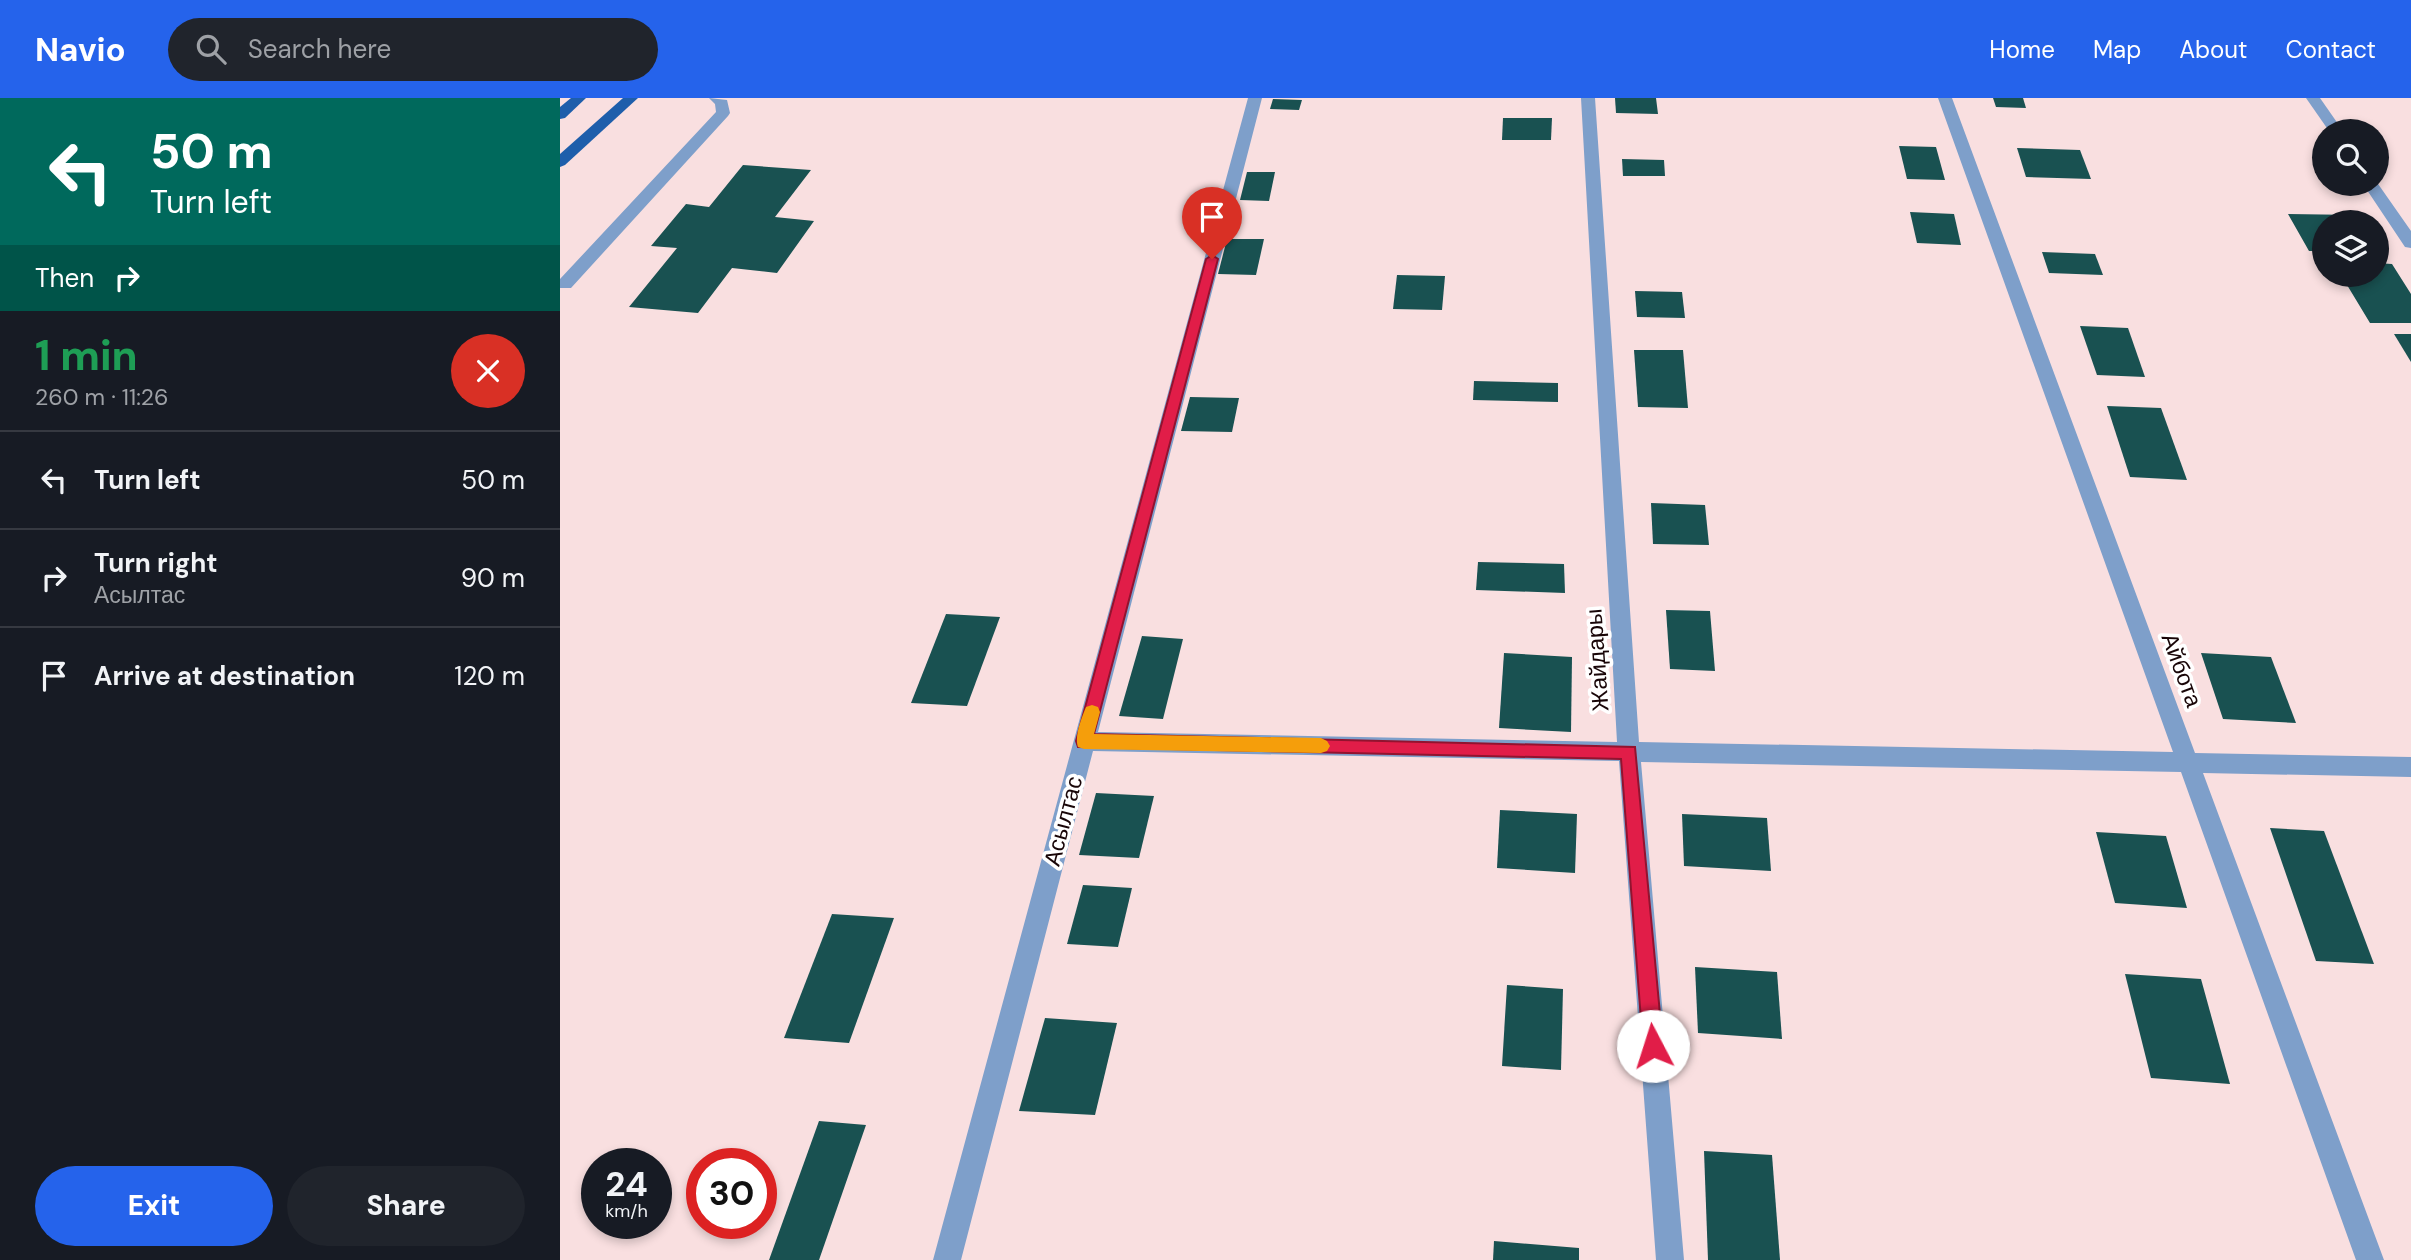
<!DOCTYPE html>
<meta charset="utf-8">
<style>
:root{--surface:#171b24;--page:#20242c;--text:#f1f3f6;--muted:#9ea1a6;--line:#363941;--accent:#2563eb}
body{margin:0;font-family:"DM Sans",sans-serif;background:var(--page);color:var(--text);height:100vh;display:flex;flex-direction:column;font-size:26px;white-space:nowrap}
*{box-sizing:border-box;margin:0}
p{font-size:23px;color:var(--muted)}
.icon{flex:none;width:38px;height:38px;fill:none;stroke:currentColor;stroke-width:2;stroke-linecap:round;stroke-linejoin:round}
.map{position:relative;flex:1;overflow:hidden}
.details{display:flex;flex-direction:column;background:var(--surface);width:560px}
.details>*{flex:none}
.guide{background:#00695c;color:#fff;overflow:hidden}
.buttons{position:absolute;left:1752px;top:21px;display:grid;gap:14px}
.buttons a{display:grid;place-items:center;width:77px;height:77px;border-radius:50%;background:var(--surface);box-shadow:0 4px 10px #0003;font-size:35px}
.speed{position:absolute;left:21px;top:1050px;display:flex;gap:14px;font-size:35px;font-weight:700;text-align:center}
.speed>*{display:grid;place-content:center;width:91px;height:91px;border-radius:50%;background:var(--surface);box-shadow:0 4px 10px #0003;line-height:1}
.speed small{font-size:18px;font-weight:400}
.speed .limit{border:10px solid #d22;background:#fff;color:#111}
.pin{position:absolute;display:grid;place-items:center;width:60px;height:60px;color:#fff;margin:-72px -30px;border-radius:50% 50% 50% 0;rotate:-45deg;box-shadow:0 0 7px #0007}
.pin .icon{rotate:45deg}
.me{position:absolute;width:77px;margin:-38px;rotate:355deg;stroke-linejoin:round;filter:drop-shadow(0 0 5px #0008)}
.turn{display:flex;align-items:center;gap:24px;height:147px;padding:0 35px;font-size:32px}
.turn .icon{width:91px;height:91px;stroke-width:2.5}
.turn b{display:block;font-size:49px;line-height:60px}
.then{display:flex;align-items:center;height:66px;padding:0 35px;background:#0003;gap:14px;font-size:26px}
.round{display:grid;place-items:center;flex:none;width:74px;height:74px;border-radius:37px;background:var(--page)}
.summary{display:flex;align-items:center;justify-content:space-between;height:119px;padding:0 35px}
h1{font-size:42px;font-weight:800;line-height:52px;color:#1e9e55}
.action{display:flex;gap:14px;margin-top:auto;padding:14px 35px}
.action a{flex:1;height:80px;border-radius:42px;background:var(--accent);color:#fff;font-size:28px;font-weight:800;line-height:80px;text-align:center}
.action a+a{background:var(--page);color:var(--text)}
ul{padding:0;list-style:none}
li{display:flex;align-items:center;gap:21px;height:98px;padding:0 35px;border-top:2px solid var(--line)}
li div{flex:1}
li b{display:block;font-size:26px}
li em{font-style:normal}
header{display:flex;align-items:center;gap:42px;box-sizing:border-box;height:98px;padding:0 35px;background:var(--accent);color:#fff}
header strong{font-size:33px}
nav{display:flex;gap:38px;margin-inline-start:auto;font-size:24px}
.search{width:490px;height:63px;background:var(--page);display:flex;align-items:center;gap:18px;box-sizing:border-box;padding:0 24px;border-radius:38px;color:var(--muted);font-size:26px}
main{display:flex;flex:1;min-height:0}
.map>svg:first-child{display:block}
.building{fill:#195151}
.lines{fill:none;stroke-linecap:round;stroke-linejoin:round}
.minor{fill:#7e9fca;fill-rule:evenodd}
.major{fill:#1e5eab;fill-rule:evenodd}
.route{fill:#e11d48;stroke:#92132f;stroke-width:2}
.slow{fill:#f59e0b}
.labels{text-anchor:middle;stroke-width:7;stroke-linejoin:round;paint-order:stroke}
.street-label{font-size:23px;fill:#180507;stroke:#fff}
</style>
<header>
<strong>Navio</strong>
<div class="search"><svg class="icon" aria-label="search" viewBox="0 0 24 24"><circle cx="10" cy="10" r="6"/><path d="M15 15l6 6"/></svg>Search here</div>
<nav><a>Home</a><a>Map</a><a>About</a><a>Contact</a></nav>
</header>
<main>
<section class="details">
<div class="guide">
<div class="turn"><svg class="icon" aria-label="left" viewBox="0 0 24 24"><path d="M17 20v-9H6M10 6l-5 5 5 5"/></svg><div><b>50 m</b>Turn left</div></div>
<div class="then">Then<svg class="icon" aria-label="right" viewBox="0 0 24 24"><path d="M7 20v-9h11M14 6l5 5-5 5"/></svg></div>
</div>
<div class="summary"><div><h1>1 min</h1><p>260 m · 11:26</p></div><a class="round" style="background:#d93025;color:#fff"><svg class="icon" aria-label="close" viewBox="0 0 24 24"><path d="M6 6l12 12M18 6L6 18"/></svg></a></div>
<ul>
<li><svg class="icon" aria-label="left" viewBox="0 0 24 24"><path d="M17 20v-9H6M10 6l-5 5 5 5"/></svg><div><b>Turn left</b></div><em>50 m</em></li>
<li><svg class="icon" aria-label="right" viewBox="0 0 24 24"><path d="M7 20v-9h11M14 6l5 5-5 5"/></svg><div><b>Turn right</b><p>Асылтас</p></div><em>90 m</em></li>
<li><svg class="icon" aria-label="arrive" viewBox="0 0 24 24"><path d="M6 21V4h12l-3 4 3 4H6"/></svg><div><b>Arrive at destination</b></div><em>120 m</em></li>
</ul>
<div class="action"><a>Exit</a><a>Share</a></div>
</section>
<div class="map">
<svg width="1851" height="1162" viewBox="0 0 1851 1162">
<rect width="100%" height="100%" fill="#f9dfe0"/>
<g class="building">
<path d="M1055 0H1096L1098 16 1056 15Z"/>
<path d="M1433 0H1463L1466 10 1436 9Z"/>
<path d="M713 1 742 2 739 12 710 11Z"/>
<path d="M943 20H992L991 42H942Z"/>
<path d="M1339 48 1376 49 1385 82 1347 81Z"/>
<path d="M1457 50 1520 52 1531 81 1466 79Z"/>
<path d="M1062 61 1104 62 1105 78H1063Z"/>
<path d="M183 67 251 72 215 119 254 123 217 175 172 170 138 215 69 209 117 150 91 148 126 106 149 109Z"/>
<path d="M687 74H715L709 103 680 102Z"/>
<path d="M1350 114 1394 116 1401 147 1357 145Z"/>
<path d="M1728 116 1797 117 1801 124H1764V153H1749Z"/>
<path d="M667 141H704L696 177 658 176Z"/>
<path d="M1482 154 1535 156 1543 177 1489 175Z"/>
<path d="M1816 165 1832 166 1851 196V225H1810L1781 177H1816Z"/>
<path d="M837 177 885 178 882 212 833 211Z"/>
<path d="M1075 193 1122 194 1125 220 1077 219Z"/>
<path d="M1520 228 1568 230 1585 279 1537 277Z"/>
<path d="M1834 236H1851V264Z"/>
<path d="M1074 252H1123L1128 310 1078 309Z"/>
<path d="M914 283 998 285V304L913 302Z"/>
<path d="M630 299 679 300 672 334 621 333Z"/>
<path d="M1547 308 1601 310 1627 382 1570 379Z"/>
<path d="M1091 405 1145 407 1149 447 1093 446Z"/>
<path d="M918 464 1004 466 1005 495 916 492Z"/>
<path d="M1106 512 1150 513 1155 573 1110 571Z"/>
<path d="M386 516 440 519 407 608 351 605Z"/>
<path d="M582 538 623 541 603 621 559 618Z"/>
<path d="M944 555 1012 559 1011 634 939 630Z"/>
<path d="M1641 555 1711 559 1736 625 1663 621Z"/>
<path d="M536 695 594 698 579 760 519 757Z"/>
<path d="M940 712 1017 716 1015 775 937 770Z"/>
<path d="M1122 716 1207 720 1211 773 1124 768Z"/>
<path d="M1710 730 1764 733 1814 866 1756 863Z"/>
<path d="M1536 734 1606 738 1627 810 1555 805Z"/>
<path d="M523 787 572 790 558 849 507 846Z"/>
<path d="M272 816 334 820 289 945 224 940Z"/>
<path d="M1135 869 1217 874 1222 941 1138 935Z"/>
<path d="M1565 876 1641 881 1670 986 1591 980Z"/>
<path d="M947 887 1003 891 1001 972 942 968Z"/>
<path d="M485 920 557 925 535 1017 459 1013Z"/>
<path d="M259 1023 306 1027 259 1162H209Z"/>
<path d="M1144 1053 1212 1057 1220 1162H1148Z"/>
<path d="M934 1143 1019 1150V1162H933Z"/>
</g>
<g class="lines">
<g class="minor">
<path d="M149 0 167 2 170 15 168 18 11 190H0V181L156 14 155 6Z"/>
<path d="M688 0H702L538 634 1057 644 1021 0H1035L1079 644 1613 654 1378 0H1392L1635 655 1851 659V679L1643 675 1824 1162H1796L1621 674 1081 664 1124 1162H1096L1059 663 533 653 401 1162H373Z"/>
<path d="M1746 0H1760L1783 33H1769Z"/>
<path d="M1816 83 1851 133V150L1845 149 1803 86H1816Z"/>
</g>
<g class="major">
<path d="M11 0H26L5 20 0 21V9Z"/>
<path d="M63 0H78L5 67 0 69V56Z"/>
</g>
</g>
<path class="route" d="M652 157 658 161 534 636 1075 649 1103 948 1100 955 1093 958 1086 955 1083 948 1061 661 518 649 516 643 646 161Z"/>
<path class="slow" d="M532 607 538 609 540 614 534 636 761 640 767 643 770 648 767 653 761 655 524 651 518 649C514 638 522 619 526 609Z"/>
<g class="labels">
<g class="street-label">
<text transform="translate(1037 562) rotate(-94)" y="8">Жайдары</text>
<text transform="translate(1622 572) rotate(70)" y="8">Айбота</text>
<text transform="translate(503 723) rotate(-75)" y="8">Асылтас</text>
</g>
</g>
</svg>
<div class="buttons">
<a><svg class="icon" aria-label="search" viewBox="0 0 24 24"><circle cx="10" cy="10" r="6"/><path d="M15 15l6 6"/></svg></a>
<a><svg class="icon" aria-label="layers" viewBox="0 0 24 24"><path d="M12 4l9 5-9 5-9-5zM3 14l9 5 9-5"/></svg></a>
</div>
<div class="speed"><div>24<small>km/h</small></div><div class="limit">30</div></div>
<div class="pin" style="left:652px;top:161px;background:#d93025"><svg class="icon" aria-label="arrive" viewBox="0 0 24 24"><path d="M6 21V4h12l-3 4 3 4H6"/></svg></div>
<svg class="me" style="left:1093px;top:948px" viewBox="-20 -20 40 40"><circle r="19" fill="#fff"/><path d="M0-13L10 11 0 6-10 11z" fill="#e11d48"/></svg>
</div>
</main>
